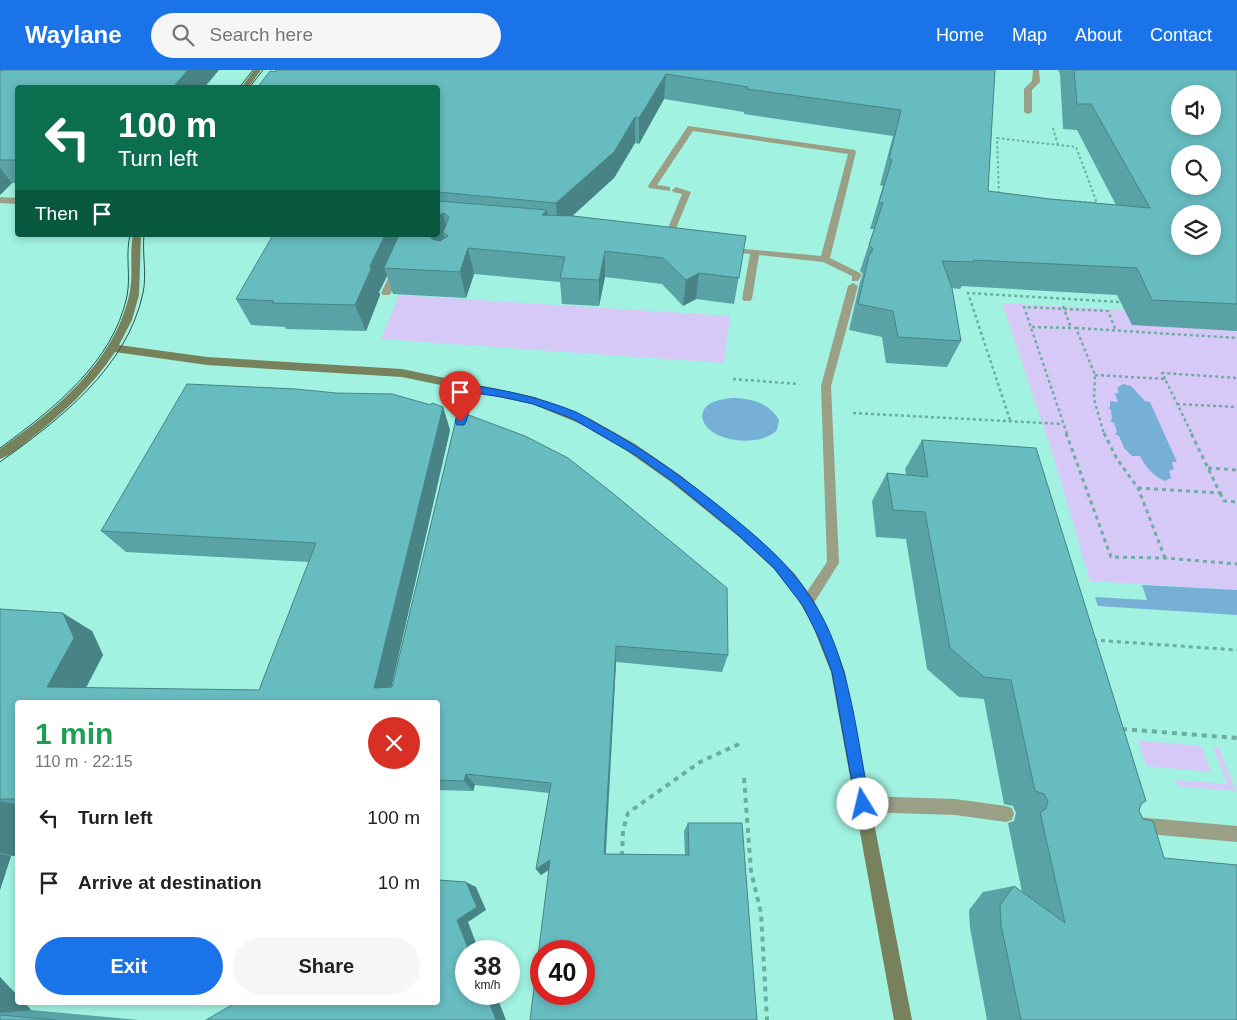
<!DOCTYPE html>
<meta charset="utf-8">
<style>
:root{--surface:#fff;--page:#f6f6f6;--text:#222;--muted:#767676;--accent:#1a73e8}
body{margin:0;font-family:Arial,sans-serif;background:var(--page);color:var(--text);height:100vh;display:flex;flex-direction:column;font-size:19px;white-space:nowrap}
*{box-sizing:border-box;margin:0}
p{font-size:16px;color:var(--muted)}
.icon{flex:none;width:28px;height:28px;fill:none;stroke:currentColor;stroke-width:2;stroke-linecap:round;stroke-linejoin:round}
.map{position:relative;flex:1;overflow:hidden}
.side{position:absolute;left:15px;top:630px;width:425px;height:305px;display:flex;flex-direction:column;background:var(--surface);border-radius:5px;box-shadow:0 2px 8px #0003}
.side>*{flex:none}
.top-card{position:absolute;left:15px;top:15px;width:425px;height:152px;border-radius:5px;box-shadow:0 2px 8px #0003;background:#0b6e4f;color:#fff;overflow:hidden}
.buttons{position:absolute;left:1171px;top:15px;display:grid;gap:10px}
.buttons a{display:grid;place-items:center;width:50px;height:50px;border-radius:50%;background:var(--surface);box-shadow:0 2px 8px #0003;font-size:25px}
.speed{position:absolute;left:455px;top:870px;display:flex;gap:10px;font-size:25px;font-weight:700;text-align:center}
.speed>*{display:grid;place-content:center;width:65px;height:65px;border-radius:50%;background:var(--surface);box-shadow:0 2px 8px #0003;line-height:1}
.speed small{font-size:12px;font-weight:400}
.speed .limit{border:8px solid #d22;background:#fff;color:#111}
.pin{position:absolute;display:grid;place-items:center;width:42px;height:42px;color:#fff;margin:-51px -21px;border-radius:50% 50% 50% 0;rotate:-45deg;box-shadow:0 0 5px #0007}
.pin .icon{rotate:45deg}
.me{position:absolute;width:55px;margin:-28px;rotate:351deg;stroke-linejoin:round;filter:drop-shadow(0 0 4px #0008)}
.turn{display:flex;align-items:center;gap:18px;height:105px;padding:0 20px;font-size:22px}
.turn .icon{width:65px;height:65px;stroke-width:2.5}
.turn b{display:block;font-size:35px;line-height:42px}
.then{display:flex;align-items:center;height:48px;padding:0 20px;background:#0003;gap:10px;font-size:19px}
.round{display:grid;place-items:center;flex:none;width:52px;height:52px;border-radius:26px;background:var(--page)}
.summary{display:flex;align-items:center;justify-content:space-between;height:85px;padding:0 20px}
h1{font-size:30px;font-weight:600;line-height:38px;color:#1e9e55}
.action{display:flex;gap:10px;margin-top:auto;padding:10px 20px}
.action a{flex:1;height:58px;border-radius:30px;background:var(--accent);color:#fff;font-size:20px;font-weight:600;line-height:58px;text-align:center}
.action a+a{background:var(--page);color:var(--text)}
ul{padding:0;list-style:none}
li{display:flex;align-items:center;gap:15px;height:65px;padding:0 20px}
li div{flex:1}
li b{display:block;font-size:19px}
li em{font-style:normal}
header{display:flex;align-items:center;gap:30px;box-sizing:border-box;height:70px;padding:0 25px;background:var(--accent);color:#fff}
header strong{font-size:24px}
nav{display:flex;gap:28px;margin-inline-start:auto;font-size:18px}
.search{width:350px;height:45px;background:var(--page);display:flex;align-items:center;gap:12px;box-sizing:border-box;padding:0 18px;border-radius:28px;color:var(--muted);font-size:19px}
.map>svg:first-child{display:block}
.green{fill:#d7c9f7}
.water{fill:#77b0d7}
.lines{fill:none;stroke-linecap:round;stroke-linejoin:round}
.path-far3{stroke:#6dada0;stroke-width:2;stroke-dasharray:2.5 2.5;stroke-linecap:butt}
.path-far2{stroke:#6dada0;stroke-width:2.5;stroke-dasharray:3 3;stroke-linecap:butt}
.path-far1{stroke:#6dada0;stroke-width:3;stroke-dasharray:4 4;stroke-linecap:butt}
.path{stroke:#6dada0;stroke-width:4;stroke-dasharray:5 5;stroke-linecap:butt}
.lane{fill:#99a086;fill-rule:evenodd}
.street{fill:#99a086;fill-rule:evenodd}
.secondary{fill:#77815b;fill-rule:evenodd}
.tram{stroke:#29554d;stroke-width:1}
.wall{fill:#59a2a5}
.shaded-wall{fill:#488486}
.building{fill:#67bcc0;stroke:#488486;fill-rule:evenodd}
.route{fill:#1a73e8;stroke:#114b97}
</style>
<header>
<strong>Waylane</strong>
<div class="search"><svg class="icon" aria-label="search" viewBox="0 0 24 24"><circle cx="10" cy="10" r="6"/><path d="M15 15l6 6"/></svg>Search here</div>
<nav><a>Home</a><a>Map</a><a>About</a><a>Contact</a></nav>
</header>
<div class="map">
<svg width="1237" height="950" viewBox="0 0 1237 950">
<rect width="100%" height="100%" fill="#a1f2e1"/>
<g class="green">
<path d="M399 225 730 246 724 293 381 269Z"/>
<path d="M1002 233 1124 240 1237 261V520L1090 511 1052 382Z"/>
<path d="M1138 670 1201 676 1211 702 1146 696Z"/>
<path d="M1213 677 1219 678 1236 721 1178 716 1175 710 1227 714Z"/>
</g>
<g class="water">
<path d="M1123 314 1131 316 1145 331 1150 332 1177 392H1172L1174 399 1169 401 1171 408 1165 411C1155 407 1145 397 1140 386H1132L1124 378 1119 366 1115 364 1117 362 1114 353 1110 351 1112 349 1111 340 1108 338 1110 337V331L1118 332 1115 324 1119 322 1117 318Z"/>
<path d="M731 328C749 328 769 332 779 350L777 360C761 378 707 373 702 347 703 332 718 330 731 328Z"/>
<path d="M1142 515 1237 520V545L1098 536 1095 527 1147 530Z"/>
</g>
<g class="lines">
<g class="path-far3">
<path d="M1053 58 1058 75"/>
<path d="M997 68 1076 77 1097 133 999 126Z"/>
</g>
<g class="path-far2">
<path d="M1063 236 1071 258"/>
<path d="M1032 257 1076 258 1095 305 1094 329 1104 364"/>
<path d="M1076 258 1237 268"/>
<path d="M1095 305 1165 309 1192 364"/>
<path d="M733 309 799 314"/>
<path d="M1165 309 1162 303 1237 308"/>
<path d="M1177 334 1237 337"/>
<path d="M853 343 1063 354"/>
<path d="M1010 350 968 223 1120 232"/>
<path d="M1067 364 1024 237 1108 241 1116 261"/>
</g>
<g class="path-far1">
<path d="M1066 363 1111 487 1165 488 1237 494"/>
<path d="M1104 363 1117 389 1138 418 1165 488"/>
<path d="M1208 398 1237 400"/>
<path d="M1138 418 1220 423 1191 363"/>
<path d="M1220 423 1224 431 1237 432"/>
<path d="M1093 570 1237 580"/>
</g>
<g class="path">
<path d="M1122 659 1237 668"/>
<path d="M744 708 751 801 761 843 767 950"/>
<path d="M622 786 623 760 628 743 700 692 739 674"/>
</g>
<path class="lane" d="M1033 0H1039L1040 12 1032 20V42L1028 44 1024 42V19L1032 11Z"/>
<g class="street">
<path d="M688 56 855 80 856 82 830 188 860 203 862 205 858 211H852V206L823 192 759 185 752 229 750 231H744L742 229 750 184 723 181V177L821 186 848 84 693 61 657 115 670 117V121L649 118 648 116Z"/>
<path d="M676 117 691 122 670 173 666 176 662 173 682 124 673 122 672 120Z"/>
<path d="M0 127 18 128V134L0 133Z"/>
<path d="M397 197 402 200 391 223 389 225H383L381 223 392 200Z"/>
<path d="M853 213 858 216 831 316 839 493 812 536 807 538 802 536 800 532 827 492 821 316 848 216Z"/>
<path d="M470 315 475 319 465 360 459 364 453 360 465 319Z"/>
<path d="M863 726 955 729 1006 736 1012 738 1014 744 1012 750 1006 752 955 745 863 742 858 739 855 734 858 729Z"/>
<path d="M1137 747 1237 756V772L1137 763 1131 761 1129 755 1131 749Z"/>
</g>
<g class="secondary">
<path d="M254 0H261L248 18H241Z"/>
<path d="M133 165H141L139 225 132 250 119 275 207 287 402 299 535 327 589 348 635 374 680 405 759 469 794 503 813 529 828 558 845 602 912 950H894L831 602 812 554 795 524 774 499 738 466 671 412 627 381 581 354 532 334 402 307 207 295 115 282C92 317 62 344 29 370 20 377 10 386 0 389V379C55 340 113 294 129 226 134 206 129 185 133 165Z"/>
</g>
<g class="tram">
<path d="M239 18 253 0"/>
<path d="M249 18 263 0"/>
<path d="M0 378C52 340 113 293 127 226 131 206 125 185 130 165"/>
<path d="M0 392C59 350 127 298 143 223 147 204 142 184 144 165"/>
</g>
</g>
<g class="wall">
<path d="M0 0 18 18V113H12L0 125Z"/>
<path d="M995 0 988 121 1050 129 1116 135 1077 60 1063 59 1060 4 1058 0H1237V261L1132 255 1117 225 962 216 960 219 952 218 961 271 947 297 886 293 882 267 849 260 860 212 863 204 860 201 874 159H870L883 116 880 115 893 66 744 44V42L664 29 639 74 635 73 614 108 572 146 746 166 734 234 696 229 683 236 662 214 605 207 599 236 562 234 560 212 474 204 466 228 393 224 387 206 379 222 380 225 366 261 286 259 285 257 251 255 236 229 438 165V18L270 1Z"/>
<path d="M431 335 443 337 450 360 391 617H392L458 341 728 585 722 602 616 592 606 784 685 785 684 761 688 753 757 950 549 800 541 805 536 799 549 723 475 715 473 721 438 720V632H18V780L16 786H11L0 820V539L92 561 103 585 86 618 259 620 309 492 126 482 101 461Z"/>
<path d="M922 370 1141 734 1139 741 1164 788 1237 950H987L970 858 969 840 983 822 1014 816 1022 822 1008 753 1014 751 1016 743 1013 736 1004 734 984 629 959 627 927 599 906 469 876 467 872 431 887 403 906 405 905 399Z"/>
<path d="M0 907 18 932H24L31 940 139 950H0Z"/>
</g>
<g class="shaded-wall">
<path d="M188 0H219L204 18H172Z"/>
<path d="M666 4 664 29 639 74V48Z"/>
<path d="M635 47V73L614 108 558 159 556 133Z"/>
<path d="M0 98 12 113 0 125Z"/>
<path d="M547 140 550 167 542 145Z"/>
<path d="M443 143 449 169 448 166 443 162 445 172 435 191 428 165H438V145Z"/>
<path d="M385 165H409L384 198 387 206 379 222 380 225 366 261 355 235 370 196Z"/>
<path d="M468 178 474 204 466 228 460 202Z"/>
<path d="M605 181V207L599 236V210Z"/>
<path d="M699 203 696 229 683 236 686 210Z"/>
<path d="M443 337 450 360 388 632 374 618Z"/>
<path d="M63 543 92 561 103 585 78 632 47 617Z"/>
<path d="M616 576V592L605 790 604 784Z"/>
<path d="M466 704 475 715 473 721 464 711Z"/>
<path d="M0 731 18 735V780L16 786 0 783Z"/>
<path d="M0 784 11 786 0 820Z"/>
<path d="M550 790 554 796 541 805 536 799Z"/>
<path d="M466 812 476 817 486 840 468 852 479 881H469L457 850Z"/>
<path d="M0 907 18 926V932H24L31 940 0 943Z"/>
<path d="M486 924H496L506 950H496Z"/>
</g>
<g class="building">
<path d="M0 0H188L172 18H18V90H0Z"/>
<path d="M276 0H995L988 121 1050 129 1150 138 1091 34H1077L1074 0H1237V234L1152 230 1137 198 973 190 974 192 942 191 952 218 961 271 898 267 893 241 858 234 869 186 873 179 869 175 883 133 879 132 892 90 889 89 901 40 747 19 748 17 666 4 639 48 635 47 614 82 556 133 438 122V18H257L270 1 275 2ZM1180 24H1212V56H1180ZM1180 84H1212V116H1180ZM1180 144H1212V176H1180Z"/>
<path d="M438 131 547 140 542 145 573 146 746 166 739 208 699 203 686 210 663 188 605 181 599 210 560 208 565 187 468 178 460 202 384 198 399 165H428L432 169 440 171 448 166 443 162 449 147 443 143 438 146Z"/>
<path d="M273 165H385L370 196 371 199 355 235 272 233 274 231 236 229Z"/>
<path d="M187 314 296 319 336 323 392 324 431 335 432 333 443 337 374 618 392 617 458 341 525 366 568 388 615 425 727 518 728 585 616 576 604 784 689 785 688 753H742L757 950H530L550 790 536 799 551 713 466 704 464 711 438 710V632H18V729H0V539L63 543 74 568 47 617 259 620 316 473 101 461ZM541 881H584V924H541Z"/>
<path d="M922 370 1036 378 1146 731 1141 734 1139 741 1143 749 1153 751 1164 788 1237 795V950H1021L1001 855 1000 835 1014 816 1065 853 1040 742 1046 739 1048 731 1044 724 1035 721 1011 610 984 607 950 578 925 442 893 440 887 403 928 407Z"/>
<path d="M438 810 466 812 477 837 457 850 469 881H466V924H486L496 950H206L237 932H438Z"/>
<path d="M0 945 56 950H0Z"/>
</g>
<path class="route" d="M470 315C507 320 541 328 576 342 588 348 600 356 612 362 652 385 688 411 724 440 756 466 789 493 811 528 851 588 856 665 870 734L868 739 863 741 858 739 856 734 832 602 819 568 803 536 773 497 737 464 676 414 637 386 571 348 533 334 502 327 474 323 466 352 464 355H457L455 352 465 319Z"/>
</svg>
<div class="buttons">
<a><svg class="icon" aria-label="sound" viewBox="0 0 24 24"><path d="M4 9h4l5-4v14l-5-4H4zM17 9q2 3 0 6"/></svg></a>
<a><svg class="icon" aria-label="search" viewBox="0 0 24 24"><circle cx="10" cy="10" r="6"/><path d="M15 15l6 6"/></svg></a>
<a><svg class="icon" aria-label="layers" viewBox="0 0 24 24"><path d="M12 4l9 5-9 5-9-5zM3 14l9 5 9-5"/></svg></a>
</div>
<div class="speed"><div>38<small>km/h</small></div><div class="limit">40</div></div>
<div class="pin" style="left:460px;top:352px;background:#d93025"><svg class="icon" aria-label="arrive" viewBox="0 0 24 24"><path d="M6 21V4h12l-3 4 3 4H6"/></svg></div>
<svg class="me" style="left:863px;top:734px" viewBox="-20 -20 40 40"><circle r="19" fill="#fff"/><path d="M0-13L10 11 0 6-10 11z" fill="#1a73e8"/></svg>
<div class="top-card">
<div class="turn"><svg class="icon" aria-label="left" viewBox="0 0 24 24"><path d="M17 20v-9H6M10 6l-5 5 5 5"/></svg><div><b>100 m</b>Turn left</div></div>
<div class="then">Then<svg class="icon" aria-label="arrive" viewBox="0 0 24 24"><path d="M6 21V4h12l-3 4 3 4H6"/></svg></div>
</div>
<section class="side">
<div class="summary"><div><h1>1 min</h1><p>110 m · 22:15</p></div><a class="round" style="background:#d93025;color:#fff"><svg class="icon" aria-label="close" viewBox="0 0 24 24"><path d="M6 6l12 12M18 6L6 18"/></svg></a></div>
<ul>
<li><svg class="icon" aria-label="left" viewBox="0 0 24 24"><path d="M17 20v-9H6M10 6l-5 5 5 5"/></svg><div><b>Turn left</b></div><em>100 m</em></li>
<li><svg class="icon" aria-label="arrive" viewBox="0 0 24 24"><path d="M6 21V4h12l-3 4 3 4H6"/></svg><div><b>Arrive at destination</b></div><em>10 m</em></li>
</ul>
<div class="action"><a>Exit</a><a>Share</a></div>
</section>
</div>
